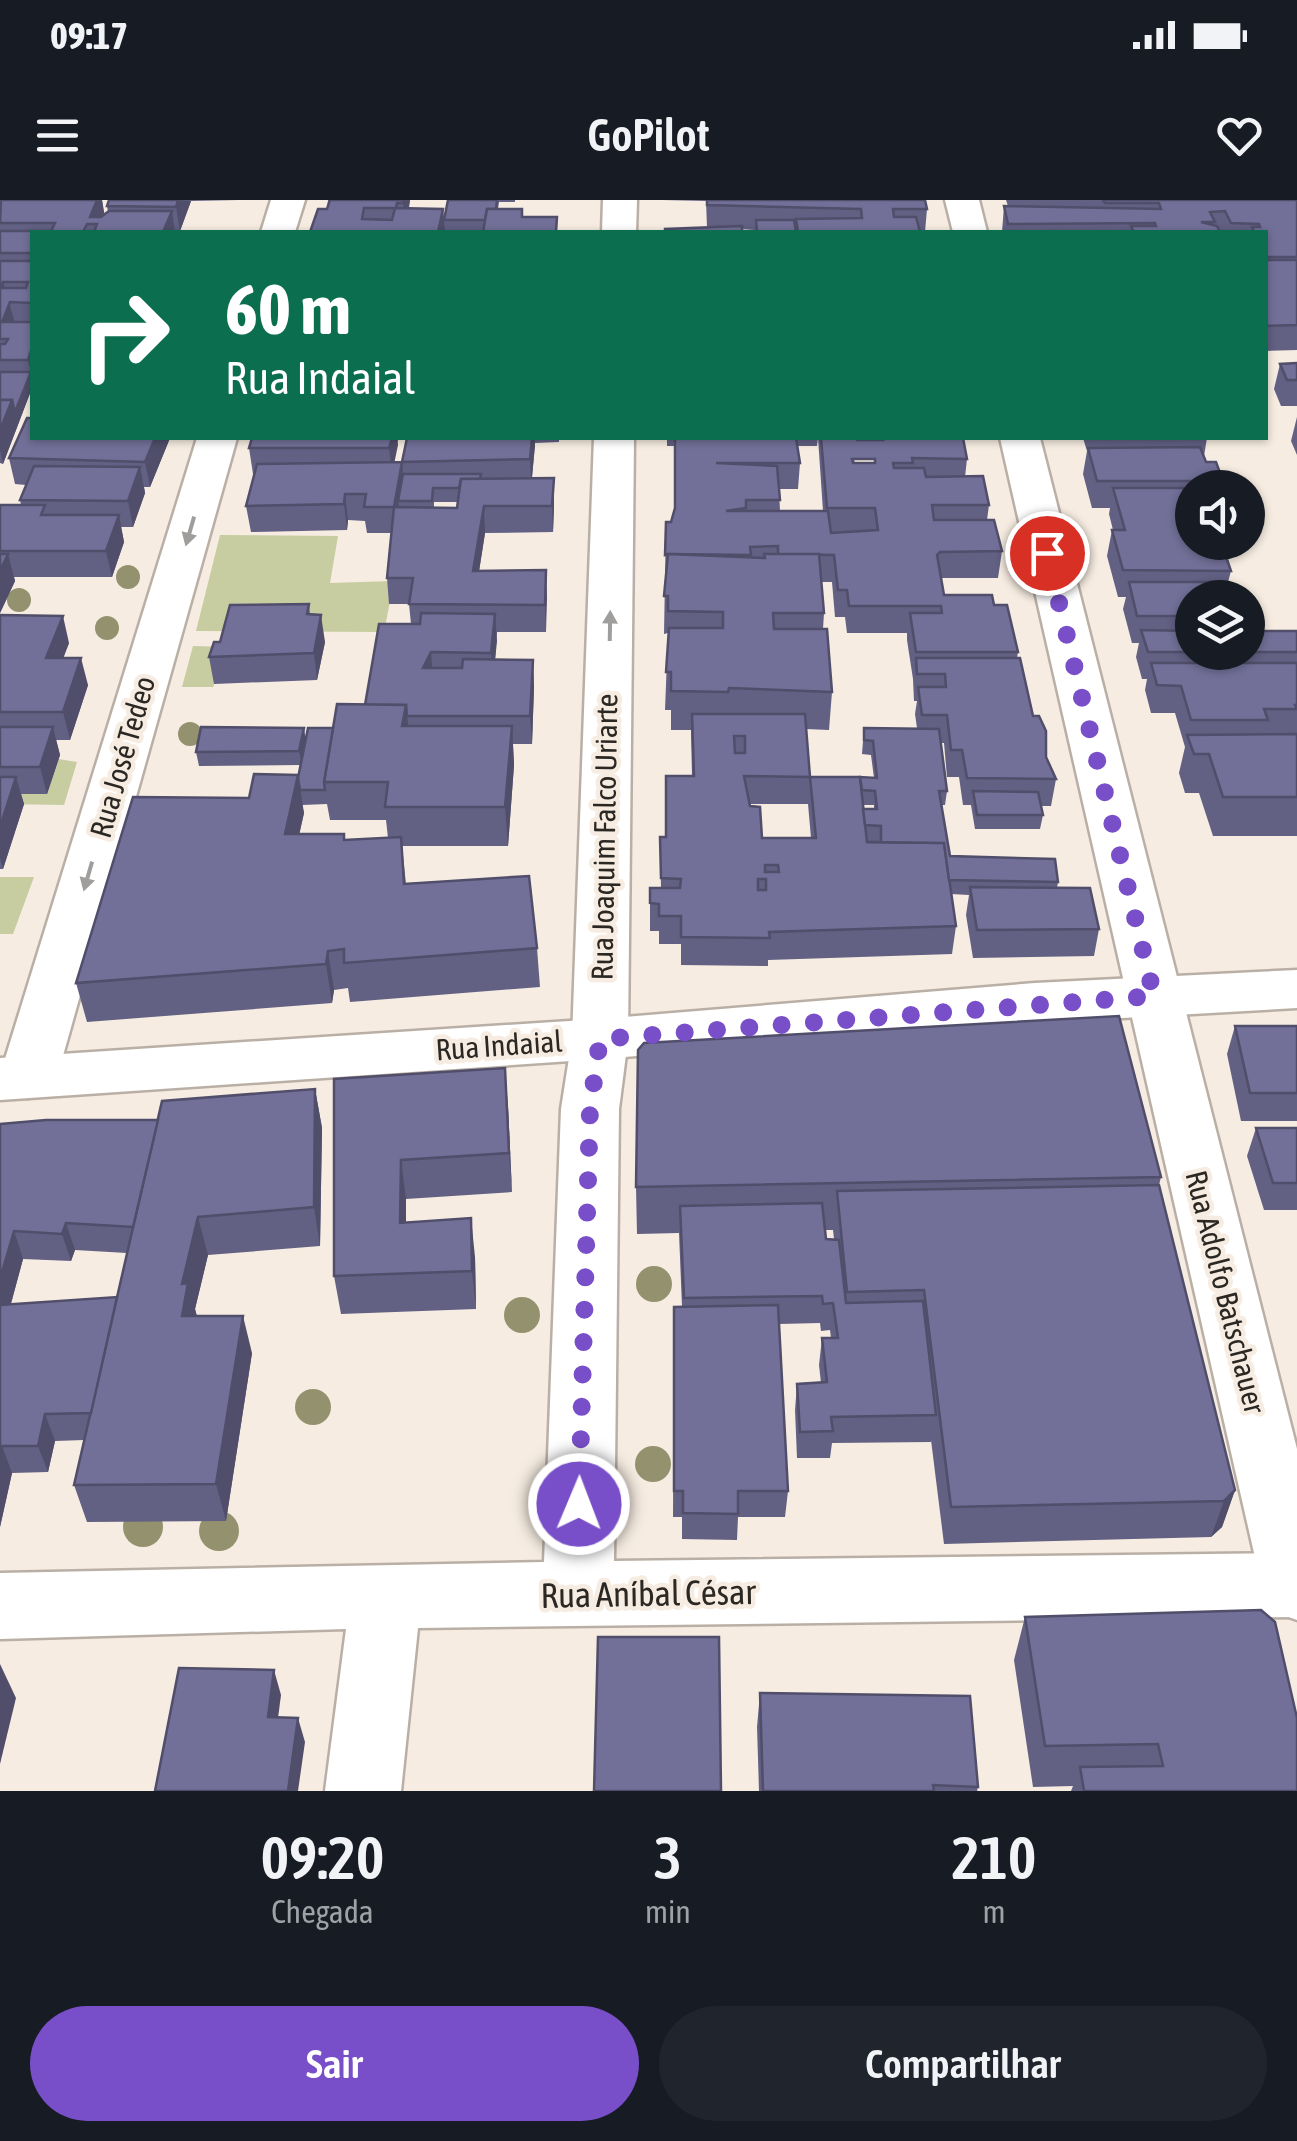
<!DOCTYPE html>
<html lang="pt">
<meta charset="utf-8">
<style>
:root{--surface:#171b24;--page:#20242c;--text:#f1f3f6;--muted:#9ea1a6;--accent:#784fc8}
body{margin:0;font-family:"Asap Condensed",sans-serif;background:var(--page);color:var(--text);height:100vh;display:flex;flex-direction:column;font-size:38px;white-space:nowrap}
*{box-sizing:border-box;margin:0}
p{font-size:32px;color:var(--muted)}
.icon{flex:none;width:55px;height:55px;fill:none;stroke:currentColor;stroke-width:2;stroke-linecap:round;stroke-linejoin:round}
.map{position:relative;height:1591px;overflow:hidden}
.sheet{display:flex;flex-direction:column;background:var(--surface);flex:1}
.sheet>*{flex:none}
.top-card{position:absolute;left:30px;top:30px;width:1238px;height:210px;border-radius:0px;box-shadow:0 2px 8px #0004;background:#0b6e4f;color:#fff;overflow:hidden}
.fabs{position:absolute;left:1175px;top:270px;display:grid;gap:20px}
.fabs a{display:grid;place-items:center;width:90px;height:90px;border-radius:50%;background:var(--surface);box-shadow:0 2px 8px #0004;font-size:50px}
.pin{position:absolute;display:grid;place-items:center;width:85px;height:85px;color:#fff;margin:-42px;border:5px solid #fff;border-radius:50%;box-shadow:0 2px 10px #0007}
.me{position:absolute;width:110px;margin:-55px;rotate:1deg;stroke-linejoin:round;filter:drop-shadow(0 0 8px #0008)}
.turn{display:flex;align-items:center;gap:35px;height:210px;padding:0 30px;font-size:45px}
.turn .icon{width:130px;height:130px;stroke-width:2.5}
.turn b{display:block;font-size:70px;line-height:85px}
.eta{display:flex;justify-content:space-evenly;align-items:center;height:170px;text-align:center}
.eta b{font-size:60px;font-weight:600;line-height:70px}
.action{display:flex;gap:20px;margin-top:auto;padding:20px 30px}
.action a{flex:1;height:115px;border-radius:60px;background:var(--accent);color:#fff;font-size:40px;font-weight:600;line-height:115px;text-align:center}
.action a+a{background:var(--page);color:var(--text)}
.status{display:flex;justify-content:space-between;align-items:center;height:70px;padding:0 50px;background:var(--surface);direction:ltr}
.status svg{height:28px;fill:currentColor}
header{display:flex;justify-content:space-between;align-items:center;height:130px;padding:0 30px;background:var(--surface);font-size:45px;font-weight:600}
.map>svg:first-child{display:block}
.green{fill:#c7cca1}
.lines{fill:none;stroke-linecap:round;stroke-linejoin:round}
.minor-casing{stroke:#baafa5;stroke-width:5}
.tertiary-casing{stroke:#baafa5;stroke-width:5}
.secondary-casing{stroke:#baafa5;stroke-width:5}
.minor{fill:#fff;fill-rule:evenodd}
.tertiary{fill:#fff;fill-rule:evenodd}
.secondary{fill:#fff;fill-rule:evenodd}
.tree{fill:#94916f}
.wall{fill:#626083;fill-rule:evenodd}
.shaded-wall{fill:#504e6a}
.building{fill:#727098;stroke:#504e6a;stroke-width:2.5;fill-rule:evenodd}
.oneway{fill:#a09e9c}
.route{stroke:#784fc8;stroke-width:18;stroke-dasharray:0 32.4}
.labels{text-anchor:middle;stroke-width:9;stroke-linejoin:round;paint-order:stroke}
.street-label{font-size:30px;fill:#2b2723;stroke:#f6ece1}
.near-street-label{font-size:35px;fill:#2b2723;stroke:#f6ece1}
</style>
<div class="status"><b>09:17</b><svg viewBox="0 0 49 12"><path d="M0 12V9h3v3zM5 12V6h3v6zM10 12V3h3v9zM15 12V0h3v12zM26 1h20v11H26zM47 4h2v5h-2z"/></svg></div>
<header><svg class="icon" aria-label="menu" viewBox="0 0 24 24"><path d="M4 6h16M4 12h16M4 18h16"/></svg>GoPilot<svg class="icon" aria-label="heart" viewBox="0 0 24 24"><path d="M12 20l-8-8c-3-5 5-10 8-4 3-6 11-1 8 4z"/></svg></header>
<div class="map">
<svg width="1297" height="1591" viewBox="0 0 1297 1591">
<rect width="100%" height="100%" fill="#f6ece1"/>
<g class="green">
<path d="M220 335 338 336 330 383 394 381 384 432 196 431Z"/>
<path d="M193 446 230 447 213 487H182Z"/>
<path d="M58 559 77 562 64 605 0 604V594Z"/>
<path d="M0 677H34L13 734H0Z"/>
</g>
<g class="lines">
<g class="minor-casing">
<g id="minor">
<path d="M271 0H305L295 32H261Z"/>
<path d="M603 0H637L636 32H602Z"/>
<path d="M197 238H237L57 877 48 892 28 898 8 892 0 875Z"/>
<path d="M594 238H634L628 839 619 909 614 1361 1297 1353V1417L418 1428 401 1591H325L346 1429 0 1439V1373L544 1362 561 909 572 839Z"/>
</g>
</g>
<g class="tertiary-casing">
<g id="tertiary">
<path d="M945 0H979L987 32H953Z"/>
<path d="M1000 238H1040L1297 1249V1420L1272 1411 1262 1388Z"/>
</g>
</g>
<g class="secondary-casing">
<path id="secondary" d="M1297 770V808L1035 823 600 859 0 900V858L600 819 1035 783Z"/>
</g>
<use href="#minor" class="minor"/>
<use href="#tertiary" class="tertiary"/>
<use href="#secondary" class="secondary"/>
</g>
<g class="tree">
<circle cx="128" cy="377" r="12"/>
<circle cx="19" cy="400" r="12"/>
<circle cx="107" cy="428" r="12"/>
<circle cx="190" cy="534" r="12"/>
<circle cx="654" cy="1084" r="18"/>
<circle cx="522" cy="1115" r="18"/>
<circle cx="313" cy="1207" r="18"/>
<circle cx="653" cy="1264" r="18"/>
<circle cx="143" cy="1327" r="20"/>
<circle cx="219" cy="1331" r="20"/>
</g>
<g class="wall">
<path d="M102 0 104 14 108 12 107 6 109 0H239L191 1 180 31 163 32H32V188L3 264 0 263V2Z"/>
<path d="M328 0H410L409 8 443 9 444 20 448 0H515V2H499L498 9 523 17H557V32H310L327 9Z"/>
<path d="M662 0H925L927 9 925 32H755V30L707 27 706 1Z"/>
<path d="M1006 0H1297V150L1265 151V32H1002L1004 6H1008Z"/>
<path d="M1297 163V206H1281L1274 189 1280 164Z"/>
<path d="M1297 217V255L1291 241Z"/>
<path d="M170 238 150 287H144L145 293 133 327H121L124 342 112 377H14L15 381 0 413V305H21L20 300 26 285 15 284 9 258Z"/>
<path d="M252 238H559V242L535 243 532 279 554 305 553 332 485 333 479 371 546 370V432H497L495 460H533L534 487 532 544H513L514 565 508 646H402L406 684 537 748 540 787 350 802 348 788 334 790 332 803 87 822 76 783 249 598 298 578 301 565 199 566 196 552 306 541 333 528 365 505 411 424 409 404H389L387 378 391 333H367L365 321 348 320 347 330 251 332 246 306 254 274H253L249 248ZM398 240H406L402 262H394ZM434 302H458L457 308H434ZM327 604 330 620H386L388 638 345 640 344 634H299L304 613 302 605Z"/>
<path d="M667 238H818L817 246H797L800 263 798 289H779L780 311H823L818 238H963L967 259 965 277 989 305 987 320 1002 351 998 378H941L944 395 994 405 1018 452 1017 458 1033 516 1046 557 1056 579 1051 606H1041L1043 615 1040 629H975L971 605H963L959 577H947L944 543H940L947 591 945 605H942L950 656 1058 682 1057 688 1099 729 1094 756 973 758 966 715 969 695 951 694 956 726 952 754 768 760V766L681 765V744H659V731H650V688H661L660 637H666L692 576 691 530H671V510H665L668 433 664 434 666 322H671L674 309 675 246H667ZM854 259H875V263H855ZM821 382H832L835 417H845L847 433H907V440L913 479 914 501H917L915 514 917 528H864L862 554 871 555 874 578 810 577 806 529 829 530 832 492 823 429 824 413ZM749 604H808L811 638H762ZM863 605H874V609H863Z"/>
<path d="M1083 238H1207L1204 256 1206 262 1223 281 1222 288H1192V307H1189L1192 318V342H1229L1226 356 1231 371 1227 386 1192 398V452L1297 431V636H1213L1199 593H1185L1179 573 1185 547 1175 513H1151L1145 490 1147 479H1142L1136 457 1139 443H1132L1123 409 1126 397H1118L1107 356 1112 330H1113L1109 314 1110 308H1092L1083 274 1087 251Z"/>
<path d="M309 404 310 414 325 442 317 480 214 484 209 457 220 442Z"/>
<path d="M0 415 69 443 63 458 88 485 70 540H56L60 555 47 594H21L24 604 3 669H0Z"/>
<path d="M1235 826H1297V921H1241L1227 854Z"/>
<path d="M334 879 508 907 512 992 406 999V1023L475 1057 476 1109 341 1114 334 1076Z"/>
<path d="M315 889 322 928 320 1046 208 1055 195 1109 197 1116 252 1153 226 1321 87 1322 74 1285 84 1240 55 1241 48 1272 12 1273 0 1327V924L158 920ZM75 1050 127 1053 117 1097 11 1104 23 1059 71 1061Z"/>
<path d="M1256 928H1297V1010H1264L1247 956Z"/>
<path d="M1161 977 1159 985 1235 1290 1222 1327 1211 1337 944 1344 931 1240V1242L832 1243 830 1258H797L795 1210 797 1184 821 1183 819 1165 822 1138H831L830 1130 821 1131 820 1123 779 1124 788 1291 785 1317H738L737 1340 682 1339V1317H673L674 1107H682L679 1033 637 1034 636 987ZM825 1030H833L834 1039H826Z"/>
<path d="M1025 1417 1297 1591H1071L1073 1586 1033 1587 1014 1460Z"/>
<path d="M760 1493 978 1587 977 1591H759L757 1527Z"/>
</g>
<g class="shaded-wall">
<path d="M97 0H102L105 17 97 24 90 17Z"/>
<path d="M178 0 191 1 180 31 176 7Z"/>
<path d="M404 0H410L405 27 403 3Z"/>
<path d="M443 9 445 32H438Z"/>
<path d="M172 11 175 32H163Z"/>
<path d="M3 82 16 127 8 139 2 122 1 88Z"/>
<path d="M32 148V188L3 264 0 250V230L12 200 31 172 28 160Z"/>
<path d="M155 238H170L150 287 145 262Z"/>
<path d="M392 238H397L398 245 392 274 389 248Z"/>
<path d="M532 238H535V246L531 285 530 259Z"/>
<path d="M402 262 404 288 398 301 400 314 394 307Z"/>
<path d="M140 267 145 293 133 327 128 301Z"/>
<path d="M554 278V305L553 332 552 306Z"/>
<path d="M345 294 348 320 347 330 344 304Z"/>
<path d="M484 306 485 333 475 397 473 371Z"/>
<path d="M119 315 124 342 112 377 106 351Z"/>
<path d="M8 354 15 381 0 413V371Z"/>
<path d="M546 370 547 397 546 432 545 405Z"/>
<path d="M495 414 497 441 493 480 491 453Z"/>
<path d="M321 415 325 442 317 480 314 453Z"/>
<path d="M63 416 69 443 53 485 46 458Z"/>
<path d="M431 452 433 479 423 468Z"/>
<path d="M81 458 88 485 70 540 63 512Z"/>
<path d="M533 460 534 487 532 544 530 516Z"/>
<path d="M406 505 410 543 402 526Z"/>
<path d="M512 526 514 565 508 646 505 607Z"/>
<path d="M53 527 60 555 47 594 40 567Z"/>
<path d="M304 528 306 542 302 565 299 551Z"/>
<path d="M298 575 304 613 291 672 285 634Z"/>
<path d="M16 577 24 604 3 669 0 658V627Z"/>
<path d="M328 751 334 790 332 803 326 764Z"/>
<path d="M505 868 508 907 512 992 509 953Z"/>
<path d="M315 889 322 928 320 1046 314 1007Z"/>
<path d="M401 960 406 999V1061L400 1023Z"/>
<path d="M198 1017 208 1055 195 1109 198 1121 182 1116V1084Z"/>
<path d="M471 1018 475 1057 476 1109 472 1071Z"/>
<path d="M66 1023 75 1050 71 1061 62 1034Z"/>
<path d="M14 1031 23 1059 3 1132 0 1125V1079Z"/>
<path d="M243 1116 252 1153 226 1321 216 1284Z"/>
<path d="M45 1214 55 1241 48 1272 38 1246Z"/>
<path d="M2 1246 12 1273 0 1327V1253Z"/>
<path d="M1235 1290 1222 1327 1211 1337 1224 1301Z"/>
<path d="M0 1464 16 1498 0 1564Z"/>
<path d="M274 1470 281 1495 275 1541 268 1517Z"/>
<path d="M298 1518 305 1542 298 1591H288Z"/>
</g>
<g class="building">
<path d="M1 0H97L90 17H101L109 11H172L163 32H94L97 24H87L83 32H32V53H0V31H51L55 23H0Z"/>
<path d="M109 0H178L176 7 107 6Z"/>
<path d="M330 0H404L403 3H397L396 8 443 9 438 32H310L318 9H327ZM364 8H395L392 20 362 19Z"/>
<path d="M448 0H497L496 9H487L485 20H444Z"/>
<path d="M707 0H925L927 9H893L894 17H916L920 32H798L796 19 862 18 861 9 707 5Z"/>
<path d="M1103 0H1297V57H1265V32H1254L1252 27H1260L1259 24 1231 23 1225 11 1210 12 1215 22H1201L1217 26 1220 32H1134L1131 26H1156L1155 23 1008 24 1004 6 1161 9 1159 3H1105Z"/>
<path d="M487 9H522V17H557L556 32H483Z"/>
<path d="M756 20H794L796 32H757Z"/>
<path d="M742 26V32H665V29Z"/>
<path d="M1265 60H1297V125L1265 126Z"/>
<path d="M0 61H32V103L10 102 2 122H32V148L28 160H0V144H5L8 139H0ZM3 82H28L26 88H1Z"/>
<path d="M1297 163V180H1287L1280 164Z"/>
<path d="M0 172H31L15 212 12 200H0Z"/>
<path d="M0 200H12L0 230Z"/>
<path d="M27 218H32V238H155L145 262 9 258Z"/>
<path d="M252 238H392L389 248H249Z"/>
<path d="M407 238H532L530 259 402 262 394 307H364L366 294H345L344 304 246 306 257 264 402 262Z"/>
<path d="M675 238H796L800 263H716L777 266 780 300H746V308L726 311H828L831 333 878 330 875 308H827L821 238H857V240H883L882 238H963L967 259 912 258 913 263H893L894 268H924L926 277 983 276 989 305H932L934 320H994L1002 351 940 352 937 355 944 395H992L994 405H1007L1018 452H916L910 413H942L941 406H849L847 390H838L834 355 778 354V346L750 347 751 355 668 354 665 355 666 322H671L675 308ZM852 259H875V263H853Z"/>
<path d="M1200 247 1206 262H1216L1223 281H1097L1088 248Z"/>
<path d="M34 266 140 267 128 301 20 300Z"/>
<path d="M403 274H481L480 279H461L459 288H433L432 301H398Z"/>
<path d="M554 278 552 306H484L473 371 546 370 545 405 409 404 413 378H387L394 307 457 308 461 279Z"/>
<path d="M1113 288H1183L1192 318V330H1189L1191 333H1192V342H1221L1231 371 1123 370 1112 330H1125Z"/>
<path d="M0 305H45L41 315H119L106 351H0Z"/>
<path d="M0 354H8L0 371Z"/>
<path d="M668 354 765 358 764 354H819L824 413H773L774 429H827L832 492 729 488 728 492 671 491V472H666L669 428H723V412L668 411V396H664Z"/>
<path d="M1129 382H1226L1232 398H1192V416H1137Z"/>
<path d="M309 404 307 414 321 415 314 453 209 457 214 442H220L230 405Z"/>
<path d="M421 413 495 414 491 453 431 452 423 468H462L463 459 533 460 530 516H407L406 505H365L379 424H420Z"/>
<path d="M0 415 63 416 46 458H81L63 512H0Z"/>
<path d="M1141 430 1192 431V452H1148Z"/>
<rect x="1248" y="431" width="49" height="21"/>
<path d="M916 458H1020L1033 516H1039L1046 531V557L1056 579 967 578 962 550H951L947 515H922L918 487H946L945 474H917Z"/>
<path d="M1151 463H1297V505H1295L1297 509H1264L1268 520H1191L1181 486 1157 485Z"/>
<path d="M337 504 406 505 402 526H512L505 607H385L388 582H324Z"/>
<path d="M692 514H805L810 577 744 576 750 606 760 607 762 638H816L810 577H860L867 642 944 643 956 726 769 732 770 738 681 737V716H659V704L650 703V688H680L681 679 661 678 660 637H666V576H694ZM734 536H745V553H735ZM765 665H778L779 672H765ZM758 679H766V690H758Z"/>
<path d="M0 527H53L40 567H0Z"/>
<path d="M201 527 304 528 299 551 196 552Z"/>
<path d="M308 528H333L324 582 325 590H300L298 578Z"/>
<path d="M864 528 939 529 947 591H939L950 656 1055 659 1058 682 949 680 944 643 867 642H881V626L865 625 863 609H877L875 591 862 590 860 577 877 578 873 541 864 540Z"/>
<path d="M1297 534V597H1223L1209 554H1194L1187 535Z"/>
<path d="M254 574 298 575 285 634H344V640L401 637 404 684 529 676 537 748 344 763V749L328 751 326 764 76 783 133 597 249 598Z"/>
<path d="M0 577H16L0 627Z"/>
<path d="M973 591 1038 592 1043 615H977Z"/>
<path d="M970 687 1090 688 1099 729 977 730Z"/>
<path d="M1119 816 1161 977 636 987 638 850 644 843Z"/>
<path d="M1235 826H1297V893H1250Z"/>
<path d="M505 868 509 953 401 960 400 1023 471 1018 472 1071 334 1076V879Z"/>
<path d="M315 889 314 1007 198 1017 182 1084 188 1083 182 1116H243L216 1284 74 1285 162 901Z"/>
<path d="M46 920H158L133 1027 66 1023 62 1034 14 1031 0 1079V924Z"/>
<path d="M1256 928H1297V983H1273Z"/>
<path d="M1159 985 1235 1290 1224 1301 951 1307 924 1090 847 1092 837 991Z"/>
<path d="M822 1003 826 1039 839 1040 846 1103 923 1101 936 1215 831 1217 833 1231 800 1232 797 1184 827 1182 822 1138H838L833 1103 823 1104 822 1096 684 1098 680 1006Z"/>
<path d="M117 1097 91 1213 45 1214 38 1246H2L0 1253V1105Z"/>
<path d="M778 1105 788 1291H738V1314L683 1313V1291H674V1107Z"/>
<path d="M1261 1410 1275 1422 1297 1518V1591H1084L1080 1567 1163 1566 1158 1544 1045 1546 1025 1417Z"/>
<path d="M598 1437H719L721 1591H594Z"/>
<path d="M179 1468 274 1470 268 1517 298 1518 288 1591H155Z"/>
<path d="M760 1493 970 1496 978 1587 933 1585 934 1591H763Z"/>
</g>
<defs><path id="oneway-solid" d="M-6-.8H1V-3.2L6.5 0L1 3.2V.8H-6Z" transform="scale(2.5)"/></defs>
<g class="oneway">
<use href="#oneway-solid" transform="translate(190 331) rotate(106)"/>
<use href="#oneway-solid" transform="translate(610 426) rotate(-89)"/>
<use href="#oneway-solid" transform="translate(88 676) rotate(106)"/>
</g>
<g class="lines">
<path class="route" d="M579 1304 590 909 600 839 1154 796 1047 353"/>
</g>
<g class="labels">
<g class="street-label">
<text transform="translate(123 557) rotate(-74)" y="10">Rua José Tedeo</text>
<text transform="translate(605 637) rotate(-89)" y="10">Rua Joaquim Falco Uriarte</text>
<text transform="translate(499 846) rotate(-4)" y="10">Rua Indaial</text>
<text transform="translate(1225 1092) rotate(76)" y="10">Rua Adolfo Batschauer</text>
</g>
<g class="near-street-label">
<text transform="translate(648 1394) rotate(-1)" y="12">Rua Aníbal César</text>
</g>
</g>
</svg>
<div class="fabs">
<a><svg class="icon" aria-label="sound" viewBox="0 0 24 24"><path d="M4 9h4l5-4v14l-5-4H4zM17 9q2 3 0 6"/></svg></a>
<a><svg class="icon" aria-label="layers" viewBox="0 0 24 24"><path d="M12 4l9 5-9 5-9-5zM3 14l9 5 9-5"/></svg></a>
</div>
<div class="pin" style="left:1047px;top:353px;background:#d93025"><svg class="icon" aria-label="arrive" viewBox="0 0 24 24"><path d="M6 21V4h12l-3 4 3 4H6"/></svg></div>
<svg class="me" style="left:579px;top:1304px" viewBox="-20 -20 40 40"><circle r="17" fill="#784fc8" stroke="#fff" stroke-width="3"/><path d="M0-11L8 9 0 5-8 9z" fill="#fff"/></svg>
<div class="top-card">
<div class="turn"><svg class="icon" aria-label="right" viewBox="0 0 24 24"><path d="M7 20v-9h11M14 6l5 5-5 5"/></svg><div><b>60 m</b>Rua Indaial</div></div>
</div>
</div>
<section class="sheet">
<div class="eta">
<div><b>09:20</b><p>Chegada</p></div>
<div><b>3</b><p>min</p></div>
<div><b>210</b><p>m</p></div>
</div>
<div class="action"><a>Sair</a><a>Compartilhar</a></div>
</section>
